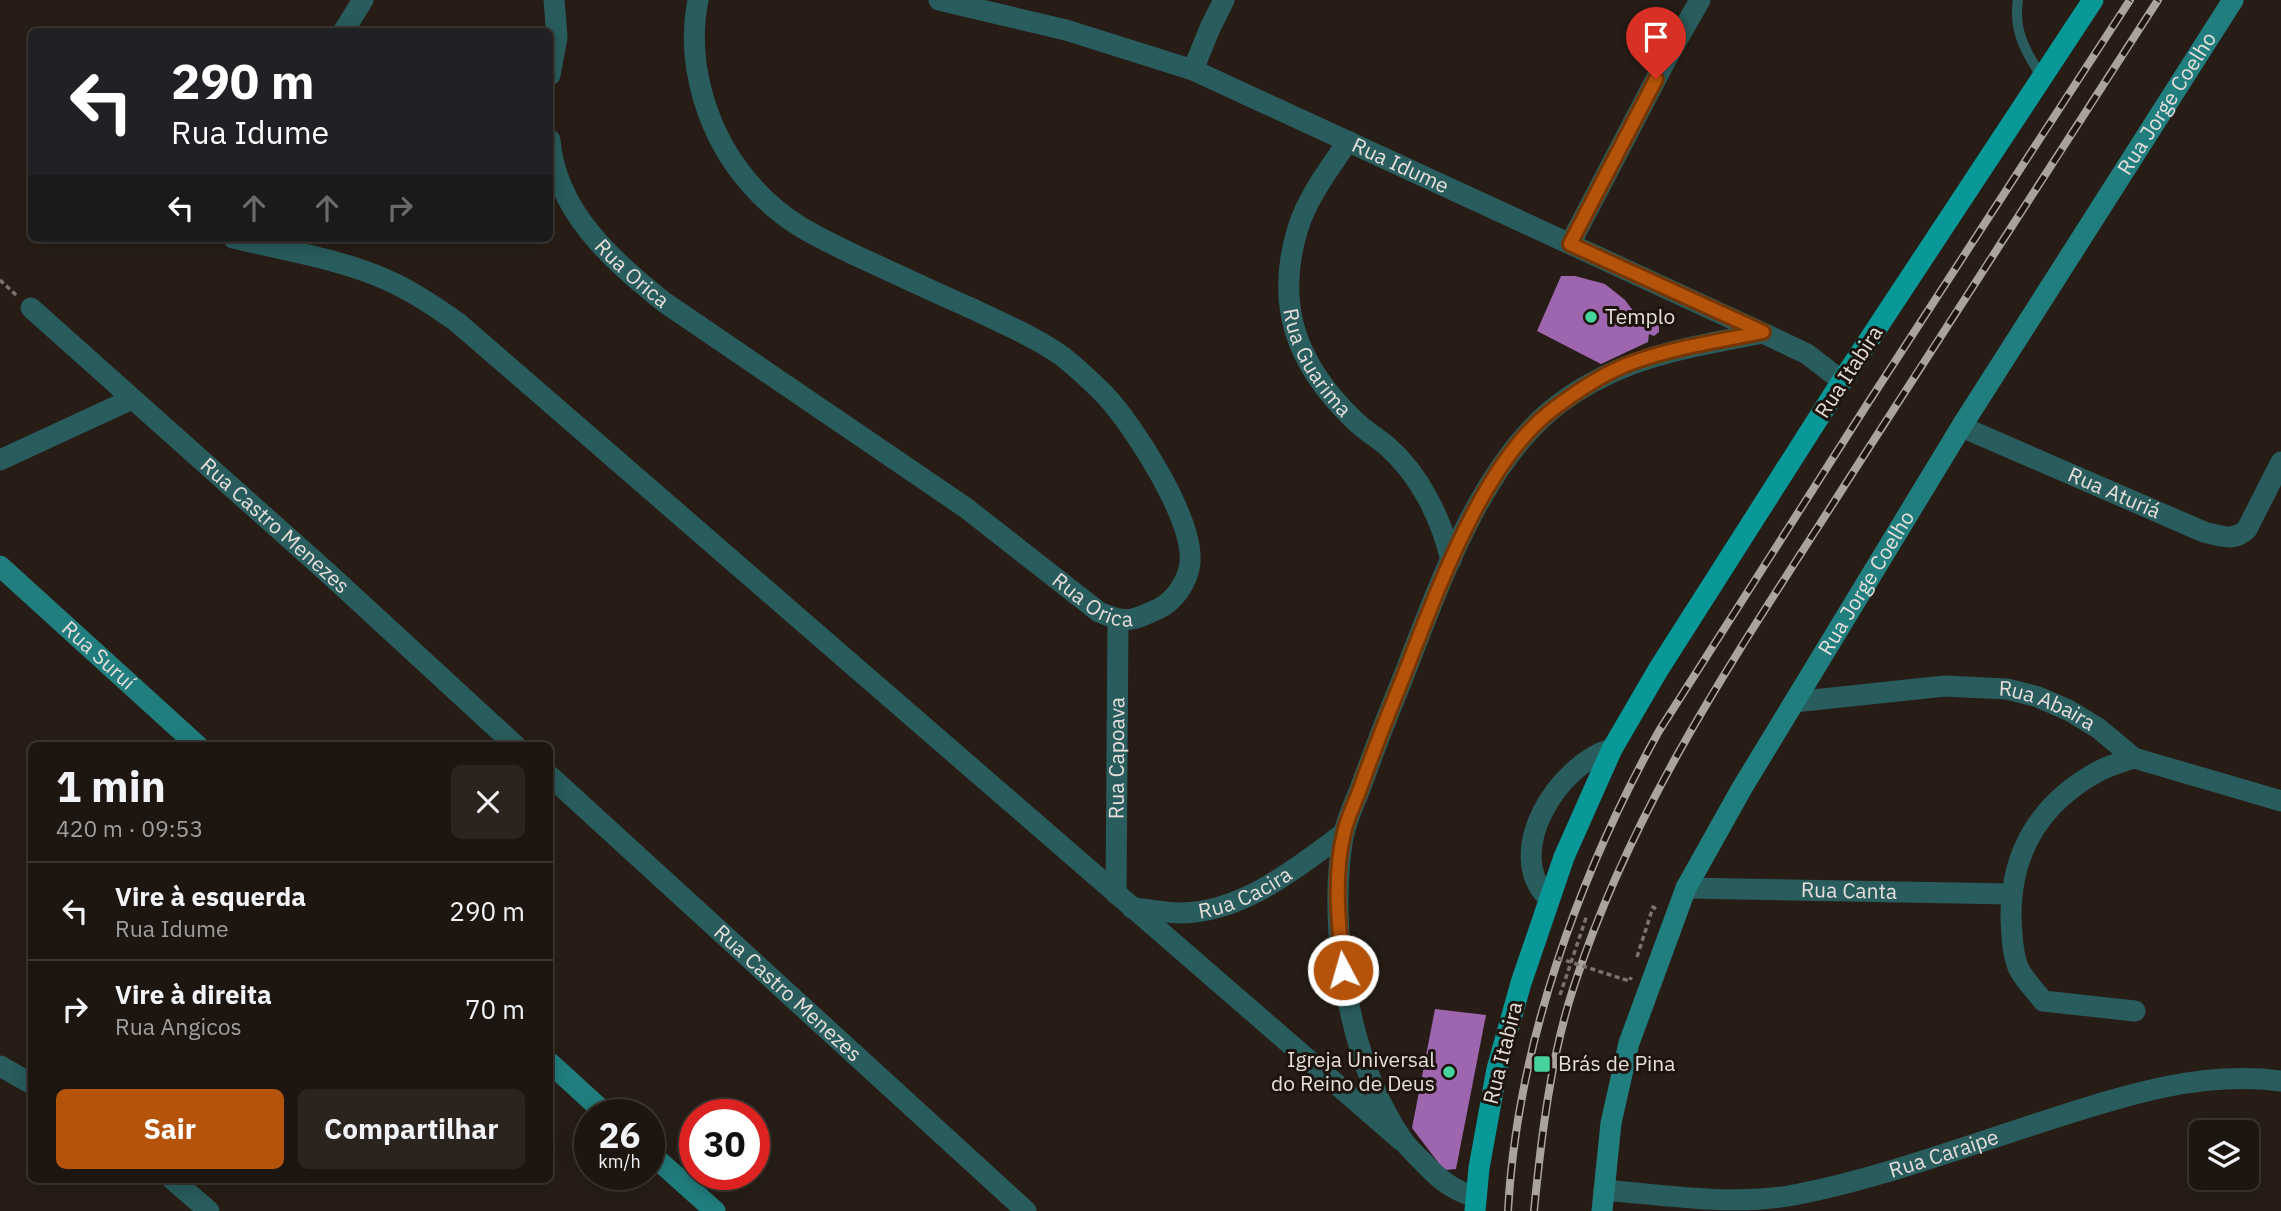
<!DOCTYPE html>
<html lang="pt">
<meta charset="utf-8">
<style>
:root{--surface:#1d1610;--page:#2a231e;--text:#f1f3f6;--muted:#a09f9f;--line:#3b3530;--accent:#b45309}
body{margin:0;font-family:"IBM Plex Sans",sans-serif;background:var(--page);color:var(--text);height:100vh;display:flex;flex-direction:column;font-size:26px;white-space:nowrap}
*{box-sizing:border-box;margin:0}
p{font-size:23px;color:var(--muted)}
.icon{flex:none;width:38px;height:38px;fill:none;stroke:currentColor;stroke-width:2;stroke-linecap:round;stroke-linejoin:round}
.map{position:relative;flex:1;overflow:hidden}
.sheet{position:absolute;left:28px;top:742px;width:525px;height:441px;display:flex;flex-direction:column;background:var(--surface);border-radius:10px;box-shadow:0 4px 18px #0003,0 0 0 2px var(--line)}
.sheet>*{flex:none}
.guide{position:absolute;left:28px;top:28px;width:525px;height:214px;border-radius:10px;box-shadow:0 4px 18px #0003,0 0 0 2px var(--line);background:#202124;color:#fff;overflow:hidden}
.controls{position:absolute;left:2189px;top:1120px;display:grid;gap:14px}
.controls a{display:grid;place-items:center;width:70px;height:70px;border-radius:10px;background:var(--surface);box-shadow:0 4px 18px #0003,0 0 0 2px var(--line);font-size:35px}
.speed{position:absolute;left:574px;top:1099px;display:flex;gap:14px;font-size:35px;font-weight:700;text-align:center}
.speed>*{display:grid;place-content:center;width:91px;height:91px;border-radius:50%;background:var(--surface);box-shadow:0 4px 18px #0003,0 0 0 2px var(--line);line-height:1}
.speed small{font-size:18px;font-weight:400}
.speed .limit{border:10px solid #d22;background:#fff;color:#111}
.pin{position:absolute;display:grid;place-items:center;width:60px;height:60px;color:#fff;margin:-72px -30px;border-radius:50% 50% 50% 0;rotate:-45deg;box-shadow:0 0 7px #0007}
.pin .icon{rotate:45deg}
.me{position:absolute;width:77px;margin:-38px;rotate:354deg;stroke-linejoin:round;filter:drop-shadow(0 0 5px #0008)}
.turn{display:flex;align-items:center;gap:24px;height:147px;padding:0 28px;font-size:32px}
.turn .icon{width:91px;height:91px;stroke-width:2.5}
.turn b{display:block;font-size:49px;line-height:60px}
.lanes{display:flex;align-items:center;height:66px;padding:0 28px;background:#0003;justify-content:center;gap:35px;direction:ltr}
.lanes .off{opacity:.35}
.round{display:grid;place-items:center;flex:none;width:74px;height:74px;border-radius:10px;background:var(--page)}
.headline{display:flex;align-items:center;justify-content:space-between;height:119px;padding:0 28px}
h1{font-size:42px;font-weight:700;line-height:52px}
.primary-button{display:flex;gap:14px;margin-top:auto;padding:14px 28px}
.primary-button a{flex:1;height:80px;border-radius:10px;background:var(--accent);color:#fff;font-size:28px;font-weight:700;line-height:80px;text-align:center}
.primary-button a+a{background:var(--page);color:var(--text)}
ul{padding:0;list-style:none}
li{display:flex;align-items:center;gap:21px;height:98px;padding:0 28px;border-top:2px solid var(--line)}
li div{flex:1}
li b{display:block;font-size:26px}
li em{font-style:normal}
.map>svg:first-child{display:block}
.building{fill:#9d66ae}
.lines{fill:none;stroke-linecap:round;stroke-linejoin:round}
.path{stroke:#7d736e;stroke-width:3.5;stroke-dasharray:5 3.5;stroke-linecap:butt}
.lane{stroke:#295c5c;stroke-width:10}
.street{stroke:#295c5c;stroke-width:21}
.secondary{stroke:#217e7e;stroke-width:21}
.primary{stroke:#099898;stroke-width:21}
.rail-casing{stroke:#aaa29d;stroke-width:8}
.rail{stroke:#1e140d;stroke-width:5;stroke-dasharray:16;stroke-linecap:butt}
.path-bridge{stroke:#7d736e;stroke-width:3.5;stroke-dasharray:5 3.5;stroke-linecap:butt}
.route-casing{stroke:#753606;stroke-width:18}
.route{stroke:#b45309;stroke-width:12}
.poi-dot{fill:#46d49e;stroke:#1e140d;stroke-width:2.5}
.labels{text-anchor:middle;stroke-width:6;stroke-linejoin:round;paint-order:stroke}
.street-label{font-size:21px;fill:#e6deda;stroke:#1e140d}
.poi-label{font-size:21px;fill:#e6deda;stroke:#1e140d;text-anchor:start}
</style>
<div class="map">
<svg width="2281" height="1211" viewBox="0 0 2281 1211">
<rect width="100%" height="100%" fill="#271d16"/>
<g class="building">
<path d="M1561 276H1575L1605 284 1625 300 1646 328 1652 322 1659 324V332L1654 336 1649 334 1648 342 1601 364 1537 331Z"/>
<path d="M1435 1009 1486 1015 1456 1169 1444 1170 1412 1128Z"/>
</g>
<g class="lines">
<g class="path">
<path d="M0 280 16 295"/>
<path d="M1637 957 1653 907 1656 909"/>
<path d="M1623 979 1630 981 1631 977"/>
<path d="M1560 995 1587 915"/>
</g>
<path class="lane" d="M2018 0C2013 30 2026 53 2042 77"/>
<g class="street">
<path id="s1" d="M939 0 1066 30 1193 70 1763 333 1807 354 1842 381"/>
<path d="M343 32 363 0"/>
<path d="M1193 70 1210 28 1224 0"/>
<path d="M550 75 557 37 554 0"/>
<path id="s2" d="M550 140C556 212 613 261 664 302L966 508 1099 612C1126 624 1132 621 1158 609 1175 601 1188 581 1190 563 1194 519 1134 426 1105 395 1092 382 1076 367 1062 356 1035 337 1002 323 973 309 934 292 896 274 857 256 815 236 784 222 752 186 708 137 685 65 698 0"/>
<path id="s3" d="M1348 141C1330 168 1308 196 1298 228 1274 306 1297 365 1354 420 1364 430 1376 437 1387 446 1420 475 1441 518 1451 560"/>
<path d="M233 238C280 249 344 260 387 280 412 291 434 306 457 322L1402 1141"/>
<path d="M1570 244 1668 56 1700 0"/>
<path id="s4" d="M31 308 328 573 516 746"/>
<path id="s5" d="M1962 427 2204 532C2220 536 2234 542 2247 529L2281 462"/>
<path d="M0 460 132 399"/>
<path id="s6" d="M1794 702 1945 686 2007 689 2038 697 2068 710 2098 728 2134 758 2281 801"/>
<path d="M2134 758C2123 762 2110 765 2099 771 2041 802 2010 852 2011 919 2012 934 2012 957 2020 971 2026 982 2036 991 2043 1001L2135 1011"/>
<path id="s7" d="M550 776 1026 1211"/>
<path id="s8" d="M1686 888 2011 894"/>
<path id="s9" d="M1116 894 1118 621"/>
<path d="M1549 899C1501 853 1559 763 1612 749"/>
<path id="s10" d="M1132 908C1148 909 1165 913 1181 913 1244 912 1296 868 1344 833"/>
<path d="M0 1066 32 1084"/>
<path d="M173 1180 209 1211"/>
<path id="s11" d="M1604 1190C1666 1195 1738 1207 1799 1194 1884 1177 1966 1146 2048 1120 2123 1096 2201 1070 2281 1081"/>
<path d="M1476 1197C1454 1191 1440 1180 1425 1164 1417 1156 1408 1148 1402 1139 1349 1062 1327 928 1343 837 1346 821 1354 804 1360 789 1371 759 1382 729 1394 700 1432 607 1472 477 1550 411 1614 358 1685 348 1763 333"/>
</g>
<g class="secondary">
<path id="s12" d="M0 566 198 746"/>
<path d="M550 1063 607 1115"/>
<path d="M649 1152 715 1211"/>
<path id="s13" d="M1602 1211 1611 1123 1629 1043 1686 888 1742 788 1963 424 2233 0"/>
</g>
<path class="primary" d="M1475 1211 1479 1168 1497 1069 1521 983 1564 857 1612 749 1658 670 1842 381 2093 0"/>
<g class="rail-casing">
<g id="rail">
<path d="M1508 1211C1517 1045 1579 875 1659 731L1868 403 2130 0"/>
<path d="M1534 1211C1541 1139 1551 1055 1574 986 1635 798 1745 642 1850 477 1952 318 2056 159 2158 0"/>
</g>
</g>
<use href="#rail" class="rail"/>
<path class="path-bridge" d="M1558 958 1623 979"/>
</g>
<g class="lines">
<g class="route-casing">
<path id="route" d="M1343 970C1339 926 1333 877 1344 833 1347 818 1355 803 1360 789 1372 755 1385 722 1398 690 1433 604 1478 467 1552 410 1577 391 1605 372 1634 362 1675 347 1721 341 1763 332L1570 244 1656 79"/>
</g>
<use href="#route" class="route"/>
</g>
<g class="poi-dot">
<circle cx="1591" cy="317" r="7"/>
<rect x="1533" y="1055" width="18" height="18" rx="3.5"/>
<circle cx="1449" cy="1072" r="7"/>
</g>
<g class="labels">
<g class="street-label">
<text dy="7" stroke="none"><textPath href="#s13" startOffset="1256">Rua Jorge Coelho</textPath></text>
<text dy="7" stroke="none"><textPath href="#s1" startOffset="492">Rua Idume</textPath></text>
<text dy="7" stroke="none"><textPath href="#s2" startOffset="161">Rua Orica</textPath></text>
<text dy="7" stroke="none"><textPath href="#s3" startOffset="243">Rua Guarima</textPath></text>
<text transform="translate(1849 372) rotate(-57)" y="7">Rua Itabira</text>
<text dy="7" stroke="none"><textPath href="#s5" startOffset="166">Rua Aturiá</textPath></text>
<text dy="7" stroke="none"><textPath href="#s4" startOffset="327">Rua Castro Menezes</textPath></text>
<text dy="7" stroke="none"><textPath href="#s13" startOffset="690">Rua Jorge Coelho</textPath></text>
<text dy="7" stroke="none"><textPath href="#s2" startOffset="728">Rua Orica</textPath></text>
<text dy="7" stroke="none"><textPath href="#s12" startOffset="133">Rua Suruí</textPath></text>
<text dy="7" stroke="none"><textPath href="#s6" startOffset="257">Rua Abaira</textPath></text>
<text dy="7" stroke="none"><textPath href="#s9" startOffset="136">Rua Capoava</textPath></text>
<text dy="7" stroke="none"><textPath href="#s10" startOffset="117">Rua Cacira</textPath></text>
<text dy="7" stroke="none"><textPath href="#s8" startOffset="163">Rua Canta</textPath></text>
<text dy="7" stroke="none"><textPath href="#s7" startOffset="322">Rua Castro Menezes</textPath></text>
<text transform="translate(1503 1053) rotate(-76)" y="7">Rua Itabira</text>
<text dy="7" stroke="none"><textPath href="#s11" startOffset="346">Rua Caraipe</textPath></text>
</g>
<g class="poi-label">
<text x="1605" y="324">Templo</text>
<text x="1435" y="1067" text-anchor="end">Igreja Universal<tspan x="1435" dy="24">do Reino de Deus</tspan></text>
<text x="1558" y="1071">Brás de Pina</text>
</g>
</g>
</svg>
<div class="controls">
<a><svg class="icon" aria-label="layers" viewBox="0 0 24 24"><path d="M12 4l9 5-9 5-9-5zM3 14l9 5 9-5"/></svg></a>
</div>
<div class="speed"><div>26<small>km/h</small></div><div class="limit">30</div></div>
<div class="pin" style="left:1656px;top:79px;background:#d93025"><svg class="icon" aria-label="arrive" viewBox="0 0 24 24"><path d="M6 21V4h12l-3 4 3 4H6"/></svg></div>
<svg class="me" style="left:1343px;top:970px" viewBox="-20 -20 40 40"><circle r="17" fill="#b45309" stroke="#fff" stroke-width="3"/><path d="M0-11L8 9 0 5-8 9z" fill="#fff"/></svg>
<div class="guide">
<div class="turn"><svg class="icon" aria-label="left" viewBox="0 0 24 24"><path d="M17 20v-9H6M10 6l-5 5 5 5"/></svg><div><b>290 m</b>Rua Idume</div></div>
<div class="lanes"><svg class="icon" aria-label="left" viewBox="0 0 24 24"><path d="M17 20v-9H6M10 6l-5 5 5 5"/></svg><svg class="icon off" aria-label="ahead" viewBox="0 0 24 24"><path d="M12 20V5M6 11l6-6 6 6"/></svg><svg class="icon off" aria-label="ahead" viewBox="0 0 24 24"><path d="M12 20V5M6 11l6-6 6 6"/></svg><svg class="icon off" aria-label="right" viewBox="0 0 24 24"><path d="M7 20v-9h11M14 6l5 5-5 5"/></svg></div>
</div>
<section class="sheet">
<div class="headline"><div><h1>1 min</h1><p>420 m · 09:53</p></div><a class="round"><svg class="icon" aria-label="close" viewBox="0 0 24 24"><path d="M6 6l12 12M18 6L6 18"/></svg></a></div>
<ul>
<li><svg class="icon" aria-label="left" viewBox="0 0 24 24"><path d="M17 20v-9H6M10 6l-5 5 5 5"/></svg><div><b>Vire à esquerda</b><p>Rua Idume</p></div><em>290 m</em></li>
<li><svg class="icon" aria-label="right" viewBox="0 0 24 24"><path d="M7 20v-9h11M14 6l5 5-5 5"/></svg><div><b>Vire à direita</b><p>Rua Angicos</p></div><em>70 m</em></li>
</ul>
<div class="primary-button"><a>Sair</a><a>Compartilhar</a></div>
</section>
</div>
